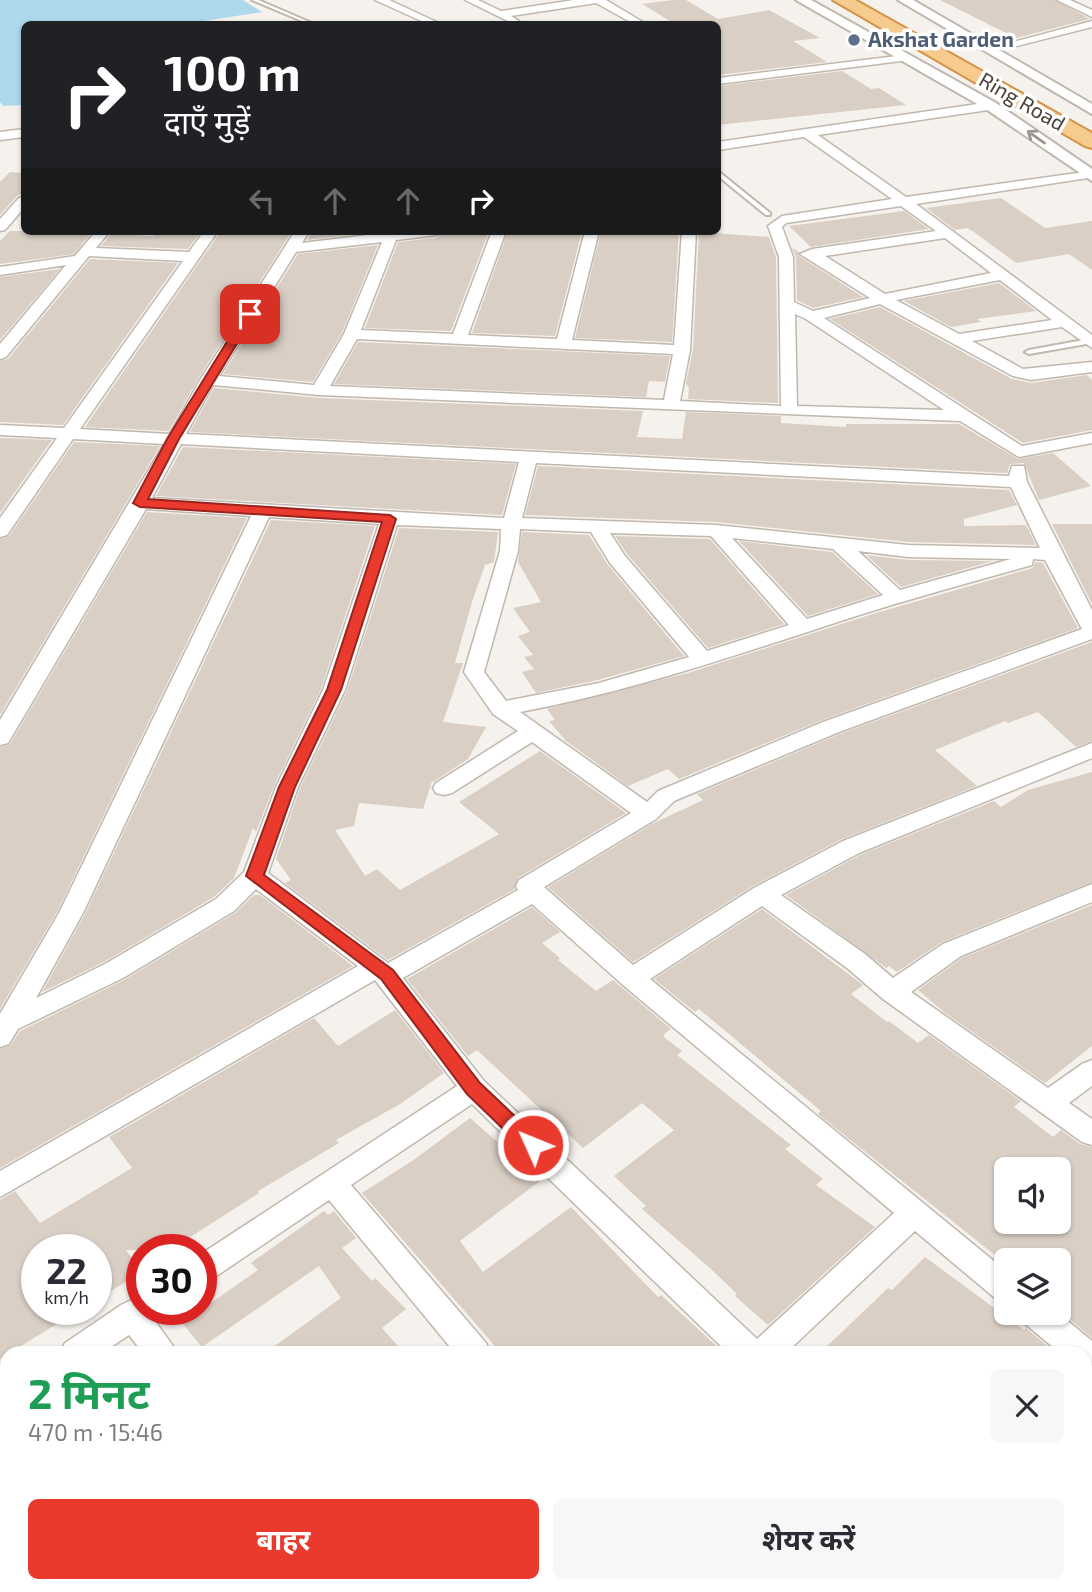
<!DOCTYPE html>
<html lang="hi">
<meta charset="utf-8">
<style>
:root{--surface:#fff;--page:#f7f7f7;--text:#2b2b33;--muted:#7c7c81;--accent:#ea392d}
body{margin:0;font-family:"Exo 2","Noto Sans Devanagari",sans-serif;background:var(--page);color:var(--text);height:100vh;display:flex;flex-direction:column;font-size:26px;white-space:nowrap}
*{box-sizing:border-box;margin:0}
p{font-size:23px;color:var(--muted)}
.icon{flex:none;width:38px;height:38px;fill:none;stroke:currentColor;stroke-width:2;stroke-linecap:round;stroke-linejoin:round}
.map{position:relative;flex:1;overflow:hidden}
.drawer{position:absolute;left:0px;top:1346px;width:1092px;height:247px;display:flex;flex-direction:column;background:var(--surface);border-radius:21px 21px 0 0;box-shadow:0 2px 5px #0004}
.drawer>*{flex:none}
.banner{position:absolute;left:21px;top:21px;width:700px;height:214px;border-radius:10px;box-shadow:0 2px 5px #0004;background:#202124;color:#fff;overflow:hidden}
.fabs{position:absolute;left:994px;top:1157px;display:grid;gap:14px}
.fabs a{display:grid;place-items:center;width:77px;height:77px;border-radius:10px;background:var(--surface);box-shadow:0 2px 5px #0004;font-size:35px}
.speed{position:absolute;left:21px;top:1234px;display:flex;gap:14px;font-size:35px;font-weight:700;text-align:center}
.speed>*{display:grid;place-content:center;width:91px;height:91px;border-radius:50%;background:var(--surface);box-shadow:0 2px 5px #0004;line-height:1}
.speed small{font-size:18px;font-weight:400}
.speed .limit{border:10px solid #d22;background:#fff;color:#111}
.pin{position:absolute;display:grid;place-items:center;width:60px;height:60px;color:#fff;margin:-30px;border-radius:14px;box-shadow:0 4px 10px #0006}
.me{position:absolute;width:77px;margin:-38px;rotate:314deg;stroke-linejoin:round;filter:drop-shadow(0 0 5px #0008)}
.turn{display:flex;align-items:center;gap:24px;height:147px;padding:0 28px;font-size:32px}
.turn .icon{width:91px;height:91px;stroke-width:2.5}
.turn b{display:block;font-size:49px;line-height:60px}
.lanes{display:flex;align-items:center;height:66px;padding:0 28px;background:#0003;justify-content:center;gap:35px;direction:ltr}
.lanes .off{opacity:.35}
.round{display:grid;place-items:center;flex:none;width:74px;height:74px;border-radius:10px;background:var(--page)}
.head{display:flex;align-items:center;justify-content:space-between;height:119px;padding:0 28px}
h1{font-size:42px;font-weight:700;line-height:52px;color:#1e9e55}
.primary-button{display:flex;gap:14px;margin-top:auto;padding:14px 28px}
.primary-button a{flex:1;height:80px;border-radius:10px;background:var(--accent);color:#fff;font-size:28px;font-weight:700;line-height:80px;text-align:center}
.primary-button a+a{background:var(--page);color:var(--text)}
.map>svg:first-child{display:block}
.water{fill:#aed8ec}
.building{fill:#d9cfc5;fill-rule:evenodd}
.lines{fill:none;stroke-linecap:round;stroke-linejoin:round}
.service-casing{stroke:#c0b8af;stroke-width:4}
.minor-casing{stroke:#c0b8af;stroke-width:3}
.tertiary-casing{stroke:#c0b8af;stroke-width:4}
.trunk-casing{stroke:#d39348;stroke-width:4}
.service{fill:#fff;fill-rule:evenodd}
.minor{fill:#fff;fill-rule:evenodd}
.tertiary{fill:#fff;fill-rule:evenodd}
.trunk{fill:#f5cc8e;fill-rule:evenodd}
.oneway{stroke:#9b9793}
.route{fill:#ea392d;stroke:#98251d;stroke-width:2}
.service-dot{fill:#5c6f8a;stroke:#fff;stroke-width:2.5}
.labels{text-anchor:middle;stroke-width:7;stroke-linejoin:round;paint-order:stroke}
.far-service-label{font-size:21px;font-weight:bold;fill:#4e5e75;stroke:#fff;text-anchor:start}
.far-street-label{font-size:21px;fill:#49423a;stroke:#fff}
</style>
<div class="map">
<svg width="1092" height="1592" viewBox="0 0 1092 1592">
<rect width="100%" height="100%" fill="#f5f1ec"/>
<path class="water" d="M0 0H243L262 12 183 24H24V105L3 106 0 102Z"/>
<g class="building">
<path d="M673 0H686L718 19 769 10 820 38 793 41 827 62 718 75V24H675L642 4Z"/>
<path d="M940 0H1055L1090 19 1016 38Z"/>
<path d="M842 71 871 89 879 88 906 105 718 125V86Z"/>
<path d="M10 172 24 173V192L17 196 0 215V182Z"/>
<path d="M1001 198 1045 228 1092 221V270L1069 254 1016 263 974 232 967 228 955 230 926 208Z"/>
<path d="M904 211 929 229 811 247 789 226Z"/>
<path d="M10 231H84L83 233H91L74 254 0 264V241Z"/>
<path d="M157 231H201L188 249 101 246 111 234 153 236Z"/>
<path d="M221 231H292L198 379 169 431 85 427Z"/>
<path d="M312 231H379L307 240Z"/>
<path d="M446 231H489L451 331 365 328 398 242 437 238Z"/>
<path d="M508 231H582L555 336 472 333Z"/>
<path d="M601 231H679L672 342 575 338Z"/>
<path d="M699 232 769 237 776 257 778 403 688 399 689 388 686 383 693 350Z"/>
<path d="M378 245 342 333 313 382 223 374 298 254Z"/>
<path d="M792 248 799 252V256L863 297 813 308 797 300 796 257Z"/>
<path d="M90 259 178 263 63 425 0 422V361L8 359Z"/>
<path d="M60 269 0 340V277Z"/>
<path d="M999 283 1036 311 977 319 981 322 951 327 904 301Z"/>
<path d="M880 307 1012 379 1031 383 1087 375 1092 380V430L1023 443 830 319Z"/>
<path d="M358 342 670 356 665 382 649 381 646 397 334 384Z"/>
<path d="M214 388 319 398 643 411 637 437 682 439 686 412 781 416V423L846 427V424H959L1018 459 1053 453 1091 486 1039 500 1024 463 1010 464 1007 473 190 432Z"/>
<path d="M0 438 52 440 0 513Z"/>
<path d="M74 442 160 446 0 715V539L9 536Z"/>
<path d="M183 447 516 464 502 515 156 496Z"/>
<path d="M538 466 1009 490 1017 505 964 519V526L1026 525 1036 545 908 542 716 522 525 515Z"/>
<path d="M147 512 247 518 57 912 0 1009V747L10 744Z"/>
<path d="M271 520 375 526 321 689 274 786 256 832 253 828 234 878 214 897 104 962 42 992 85 914Z"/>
<path d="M1052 524H1092V604Z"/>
<path d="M399 528 498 532 494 562 485 565 472 602 455 663H463L443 722 486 727 468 759 433 782 432 781 423 809 359 803 354 826 335 830 365 876 377 869 400 890 499 834 459 802 540 751 626 813 518 878 515 889 388 960 285 883 291 880 276 859 300 788 347 691Z"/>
<path d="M522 532 589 535 608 565 684 656 598 680 536 693 522 672 534 669 524 657 533 655 518 636 530 632 513 608 541 602 518 562Z"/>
<path d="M615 536 710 539 784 624 708 648 627 554Z"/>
<path d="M739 541 832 552 878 594 808 616Z"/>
<path d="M866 555 908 560 993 561 901 587Z"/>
<path d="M1035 562 1043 563 1078 628 822 720 679 779 668 769 628 786 566 741 549 721 555 720 547 709 688 673 876 613 1033 568Z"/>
<path d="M1092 642V741L1076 747 1038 712 1008 723 1005 721 935 750 977 786 842 839 753 886 633 962 548 887 652 824 703 800 697 794 840 734Z"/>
<path d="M1092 772V882L942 942 897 972 889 966 886 968 786 895 860 855 994 801 1001 807 1028 790Z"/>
<path d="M254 895H260L353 966 0 1168V1049L11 1045 20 1031 124 980 235 913Z"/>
<path d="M1092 905V1046L1045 1083 945 1013 918 990 962 958Z"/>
<path d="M532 907 560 932 542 943 560 958 558 960 596 991 613 980 671 1029 664 1034V1037L682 1051 677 1055 791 1145 785 1149 823 1179 816 1185 875 1227 768 1325 735 1296 737 1294 711 1269 642 1209 646 1206 614 1176 674 1130 642 1103 583 1148 567 1133 553 1142 535 1126 549 1117 477 1050 468 1056 407 979Z"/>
<path d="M762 909 863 985 851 994 887 1022 889 1021 918 1043 929 1035 1021 1101 1014 1107 1053 1137 1061 1130 1080 1144 1092 1147V1338L1059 1310V1260H1001L818 1114 821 1111 699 1009 695 1012 654 979ZM1006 1169H1059V1222H1006Z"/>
<path d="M395 1010 444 1073 400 1104 336 1140 339 1143 258 1191 259 1193 170 1250H126L142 1272 96 1300V1250H37V1309H81L0 1359V1200L15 1191 40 1223 132 1168 109 1137 314 1018 338 1046Z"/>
<path d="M470 1118 503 1147 509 1143 544 1178 460 1241 483 1272 571 1207 658 1297 661 1295 724 1353H501L362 1193 415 1159Z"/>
<path d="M324 1211 328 1215 334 1211 356 1238 342 1248 372 1281 375 1278 406 1309 382 1328 404 1353H265L341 1298 319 1266 202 1347 182 1323 258 1270 251 1263Z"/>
<path d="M925 1257 1024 1330 1026 1328 1056 1353H820L888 1288 892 1290Z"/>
</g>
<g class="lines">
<g class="service-casing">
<g id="service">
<path d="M252 0H258L314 24H309Z"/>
<path d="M718 171 770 213V215H766L718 176Z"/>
<path d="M1089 339 1092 340V343L1029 354 1025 352 1029 350Z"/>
</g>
</g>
<g class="minor-casing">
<g id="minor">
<path d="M375 0H389L441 24H428Z"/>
<path d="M465 0H478L501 11 574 0H606L646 24H634L596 3 511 16 519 21 514 24Z"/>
<path d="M1057 0H1070L1092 10V17Z"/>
<path d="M1092 21V27L989 53 983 50Z"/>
<path d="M905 55 909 56V60L718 84V78Z"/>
<path d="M991 102 997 106 995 109 818 135 906 197 1092 171V177L1088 178 916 204 1092 335V348L1062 327 972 341 1023 369 1092 362V372L1031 380 1013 376 880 304 824 318 1022 446 1092 433V443L1019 457 960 421 319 395 213 385 186 434 1009 476 1012 466H1024L1027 482 1092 610V639L839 732 674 801 656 819 544 887 633 965 754 888 843 841 1092 743V758L859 853 781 895 865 954 893 978 943 944 1092 884V902L961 956 911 992 1048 1088 1082 1064 1092 1060V1086L1069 1103 1092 1119V1145L1082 1142 883 999 847 968 762 906 650 979 1006 1271V1302L995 1298 915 1231 786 1353H728L472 1104 351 1185 486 1343 491 1353H455L329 1200 212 1279 201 1283V1254L457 1086 375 980 0 1197V1171L358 966 256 889 234 911 123 978 18 1029 9 1044 0 1047V1014L59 913 251 516 146 509 11 738 8 743 0 745V720L164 444 73 439 7 535 0 537V518L57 438 0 435V425L64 428 183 261 89 256 6 357 0 359V344L66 265 0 275V267L75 256 96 231H110L96 248 189 252 204 231H218L80 429 170 434 200 380 295 231H309L302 243 401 231H444L437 235 396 240 361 330 453 334 492 231H506L468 335 557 339 585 231H599L572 340 674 345 682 231H696L690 350 680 401 781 406 779 257 768 226 782 216 892 199 804 137 718 150V142ZM901 206 936 231 812 249 800 254 870 298 813 311 794 302 793 257 782 227 786 223ZM945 238 991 273 885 294 825 256ZM382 242 344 334 314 385 219 376 296 252ZM1000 280 1052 320 959 334 896 300ZM795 314 806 319 944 410 797 406ZM357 339 673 354 664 400 330 386ZM181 444 519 462 504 518 152 498ZM536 463 1011 487 1040 548 908 545 716 525 522 518ZM269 517 379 524 323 690 276 787 244 872 216 899 105 964 36 998 83 913ZM397 525 501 529 500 551 464 672 493 714 518 731 436 783 433 788 436 793 444 795 452 793 532 742 631 813 519 880 516 886 518 890 388 963 268 873 298 787 345 690ZM520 529 591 532 610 563 689 657 599 683 506 701 484 672 518 551ZM610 533 711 536 789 625 707 651 625 556ZM732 538 833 549 883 595 807 619ZM858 551 908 557 1011 559 900 590ZM1033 559 1045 560 1082 629 823 722 658 791 647 802 520 712C634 691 742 653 853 617 912 598 972 582 1032 565ZM532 904 623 985 894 1213 757 1339 484 1081 403 978Z"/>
<path d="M24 129V137L0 140V132Z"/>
<path d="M24 197V208L5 230 0 231V219L19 198Z"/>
<path d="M142 1295V1309H157L153 1318 178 1353H143L129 1335 102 1353H60L65 1343 121 1305Z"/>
<path d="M1019 1312H1057L1092 1341V1364L1085 1367V1353H1060L1023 1322Z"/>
<path d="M7 1384V1415L0 1418V1387Z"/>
<path d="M1092 1412V1448L1085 1450V1414Z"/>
<path d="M0 1541 7 1544V1586H36L39 1592H2Z"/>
<path d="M331 1586H369L372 1592H334Z"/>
<path d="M492 1586H532L529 1592H489Z"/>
<path d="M918 1586H958L955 1592H915Z"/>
</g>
</g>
<g class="tertiary-casing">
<g id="tertiary">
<path d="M796 0H811L996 103 1092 169V181L986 109Z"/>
<path d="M898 0H913L1092 104V114Z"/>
</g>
</g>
<g class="trunk-casing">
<path id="trunk" d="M833 0H855L1092 133V148L1085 146Z"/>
</g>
<use href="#service" class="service"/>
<use href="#minor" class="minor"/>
<use href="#tertiary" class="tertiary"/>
<use href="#trunk" class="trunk"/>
</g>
<defs><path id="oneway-shaft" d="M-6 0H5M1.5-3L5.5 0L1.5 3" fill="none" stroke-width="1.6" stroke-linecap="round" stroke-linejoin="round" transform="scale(1.75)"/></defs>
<use class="oneway" href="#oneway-shaft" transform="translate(1036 137) rotate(-145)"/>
<path class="route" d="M250 311 255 314 179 439 148 499 390 515 396 519 341 690 295 787 264 875 393 970 480 1083 540 1140 543 1145 540 1151 533 1153 526 1151 467 1094 381 979 246 876 279 787 327 690 382 522 140 507 133 503 167 439 244 314Z"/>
<circle class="service-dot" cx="854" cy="40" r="7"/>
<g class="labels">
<g class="far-service-label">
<text x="868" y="47">Akshat Garden</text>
</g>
<g class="far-street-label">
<text transform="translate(1022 102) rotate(30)" y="7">Ring Road</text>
</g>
</g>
</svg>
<div class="fabs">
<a><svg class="icon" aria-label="sound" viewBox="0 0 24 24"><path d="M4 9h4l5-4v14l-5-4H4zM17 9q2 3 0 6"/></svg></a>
<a><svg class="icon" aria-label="layers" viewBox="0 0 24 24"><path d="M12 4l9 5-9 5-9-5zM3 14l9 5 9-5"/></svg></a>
</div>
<div class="speed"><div>22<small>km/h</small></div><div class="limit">30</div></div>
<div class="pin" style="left:250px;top:314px;background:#d93025"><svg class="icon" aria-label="arrive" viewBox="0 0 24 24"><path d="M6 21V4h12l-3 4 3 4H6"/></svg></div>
<svg class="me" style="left:533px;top:1145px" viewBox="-20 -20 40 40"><circle r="17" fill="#ea392d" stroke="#fff" stroke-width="3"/><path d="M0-11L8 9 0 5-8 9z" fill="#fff"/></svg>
<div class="banner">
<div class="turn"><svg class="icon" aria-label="right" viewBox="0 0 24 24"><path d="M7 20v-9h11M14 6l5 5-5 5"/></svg><div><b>100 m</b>दाएँ मुड़ें</div></div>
<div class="lanes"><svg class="icon off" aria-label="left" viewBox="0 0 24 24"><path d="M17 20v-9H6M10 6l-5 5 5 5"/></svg><svg class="icon off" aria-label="ahead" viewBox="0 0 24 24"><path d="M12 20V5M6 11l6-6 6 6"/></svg><svg class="icon off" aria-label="ahead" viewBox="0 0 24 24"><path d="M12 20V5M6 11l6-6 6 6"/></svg><svg class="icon" aria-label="right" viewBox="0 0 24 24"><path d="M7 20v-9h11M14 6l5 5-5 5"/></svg></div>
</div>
<section class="drawer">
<div class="head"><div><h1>2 मिनट</h1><p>470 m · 15:46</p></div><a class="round"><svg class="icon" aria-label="close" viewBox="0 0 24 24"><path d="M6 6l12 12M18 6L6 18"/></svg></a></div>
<div class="primary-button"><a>बाहर</a><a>शेयर करें</a></div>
</section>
</div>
